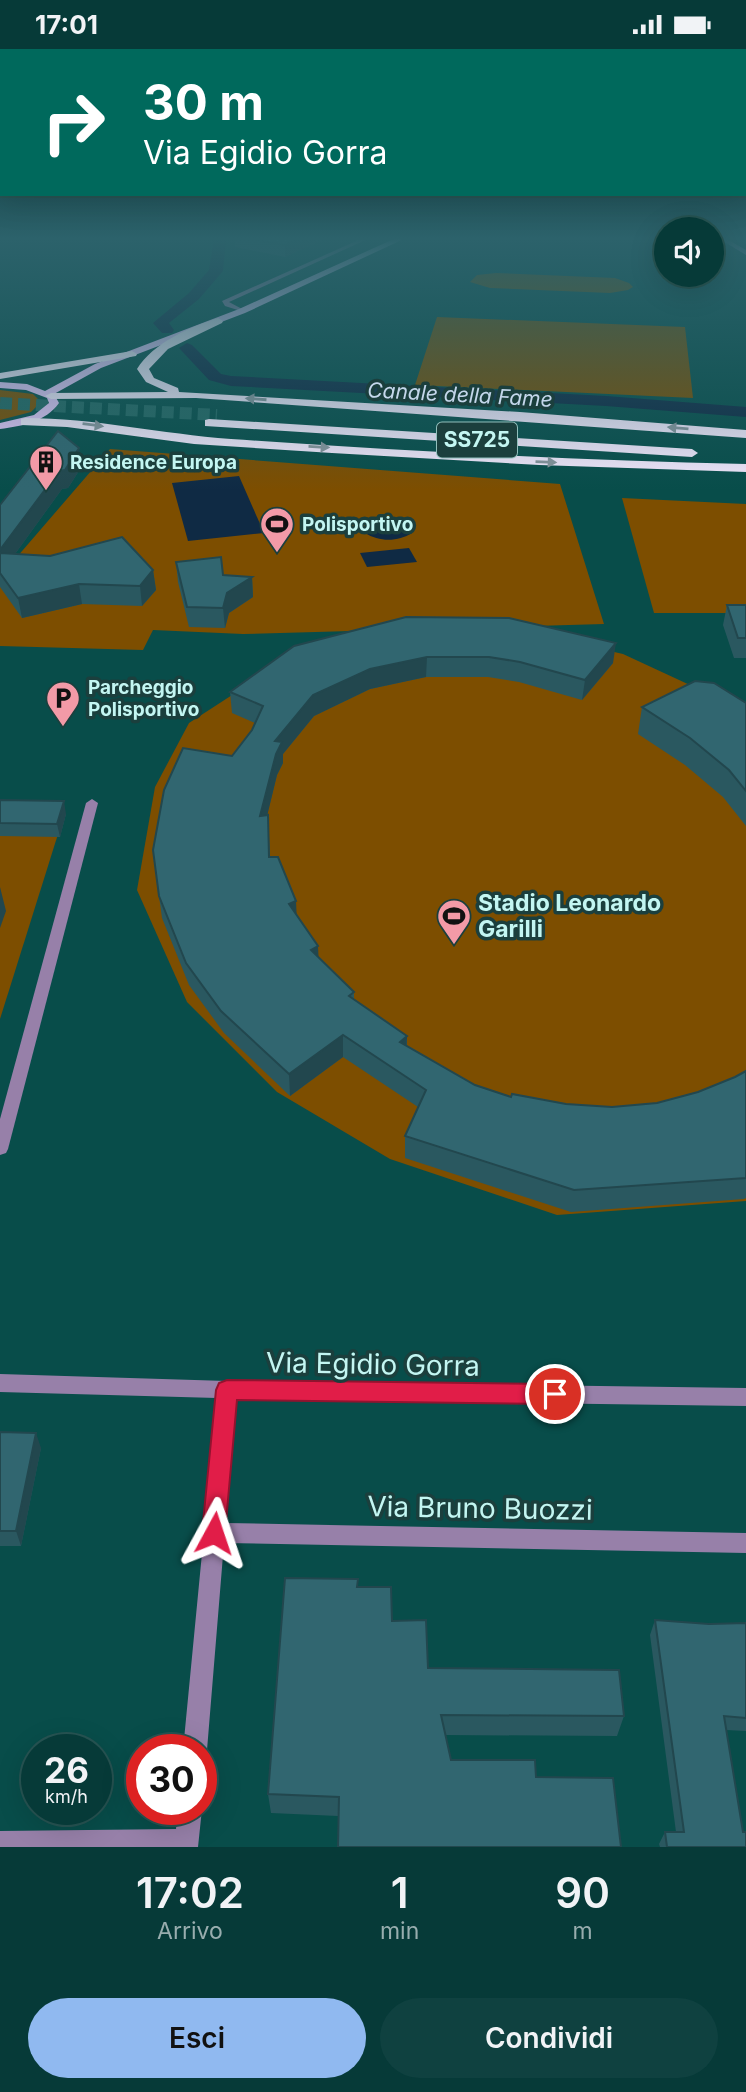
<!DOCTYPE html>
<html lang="it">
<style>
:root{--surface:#063a38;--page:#0f4140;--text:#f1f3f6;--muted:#98adae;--line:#275453;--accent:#90b9f0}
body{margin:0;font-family:Inter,sans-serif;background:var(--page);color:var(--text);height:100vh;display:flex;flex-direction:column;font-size:26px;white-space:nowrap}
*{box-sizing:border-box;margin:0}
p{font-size:23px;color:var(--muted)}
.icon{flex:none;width:38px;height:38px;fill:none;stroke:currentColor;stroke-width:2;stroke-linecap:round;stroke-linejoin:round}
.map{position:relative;height:1798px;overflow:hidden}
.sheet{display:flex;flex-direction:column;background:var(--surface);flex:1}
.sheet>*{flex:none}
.top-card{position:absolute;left:0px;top:0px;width:747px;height:147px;box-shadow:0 7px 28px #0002,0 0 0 2px var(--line);background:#00695c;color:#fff;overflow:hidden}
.tools{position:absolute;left:654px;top:168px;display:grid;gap:14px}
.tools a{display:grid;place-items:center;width:70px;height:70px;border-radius:50%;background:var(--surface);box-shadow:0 7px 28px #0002,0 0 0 2px var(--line);font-size:35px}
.speed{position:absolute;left:21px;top:1685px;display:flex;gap:14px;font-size:35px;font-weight:700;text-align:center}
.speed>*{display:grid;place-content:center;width:91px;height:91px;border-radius:50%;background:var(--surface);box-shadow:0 7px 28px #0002,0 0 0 2px var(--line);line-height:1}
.speed small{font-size:18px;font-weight:400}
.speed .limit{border:10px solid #d22;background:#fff;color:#111}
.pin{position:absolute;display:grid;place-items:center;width:60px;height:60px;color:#fff;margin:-30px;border:4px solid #fff;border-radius:50%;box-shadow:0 2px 7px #0007}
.me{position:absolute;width:77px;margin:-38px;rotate:5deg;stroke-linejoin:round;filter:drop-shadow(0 0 5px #0008)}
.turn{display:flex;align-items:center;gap:24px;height:147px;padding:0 28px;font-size:32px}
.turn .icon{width:91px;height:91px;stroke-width:2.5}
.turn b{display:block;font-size:49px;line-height:60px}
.eta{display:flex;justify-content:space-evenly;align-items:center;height:119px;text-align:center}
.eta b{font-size:42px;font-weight:600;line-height:49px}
.button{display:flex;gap:14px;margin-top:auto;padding:14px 28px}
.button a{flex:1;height:80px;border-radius:42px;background:var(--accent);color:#111;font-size:28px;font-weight:600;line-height:80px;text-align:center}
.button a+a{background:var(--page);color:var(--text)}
.status{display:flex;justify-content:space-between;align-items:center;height:49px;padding:0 35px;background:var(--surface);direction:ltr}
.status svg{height:19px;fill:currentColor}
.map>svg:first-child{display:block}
.green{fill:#7d4e00}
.water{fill:#0f2a44}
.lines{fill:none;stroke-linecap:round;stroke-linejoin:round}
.canal{fill:#0f2a44;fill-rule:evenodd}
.highway-tunnel{stroke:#246663;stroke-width:12;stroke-dasharray:12 6;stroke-linecap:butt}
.street{fill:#9780a9;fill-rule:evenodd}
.secondary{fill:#c7a1e2;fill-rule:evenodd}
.primary{fill:#e1c5f7;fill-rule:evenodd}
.highway{fill:#f3e8fc;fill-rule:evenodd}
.wall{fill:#2a5860}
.shaded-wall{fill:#22474e}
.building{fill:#316670;stroke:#22474e;stroke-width:2}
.oneway{fill:#87949c}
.route{fill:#e11d48;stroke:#92132f;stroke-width:2}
.labels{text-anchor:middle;stroke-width:7;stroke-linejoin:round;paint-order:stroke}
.far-poi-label{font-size:19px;font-weight:bold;fill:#c3f6f2;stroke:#1b3f3d;text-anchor:start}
.far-water-label{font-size:21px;font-style:italic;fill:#c4d7eb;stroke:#1b3f3d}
.shield{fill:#1b3f3d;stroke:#91bfbc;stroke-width:2}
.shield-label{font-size:21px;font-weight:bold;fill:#c3f6f2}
.poi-label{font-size:23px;font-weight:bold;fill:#c3f6f2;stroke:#1b3f3d;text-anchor:start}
.near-street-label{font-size:28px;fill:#c3f6f2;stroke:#1b3f3d}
</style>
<div class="status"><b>17:01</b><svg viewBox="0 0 49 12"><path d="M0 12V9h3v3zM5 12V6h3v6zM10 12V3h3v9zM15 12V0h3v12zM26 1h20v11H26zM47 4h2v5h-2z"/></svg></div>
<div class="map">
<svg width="746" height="1798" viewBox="0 0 746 1798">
<rect width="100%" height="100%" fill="#084d4a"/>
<g class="green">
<path d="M496 224 615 229 629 234 633 238 628 241 610 244 490 239 470 233 477 226Z"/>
<path d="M437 268 685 278 693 349 415 336Z"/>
<path d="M0 341 33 345 41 353 31 363 0 371Z"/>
<path d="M110 400 560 435 604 575 243 585 153 581 143 601 0 597V536L4 523Z"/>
<path d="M622 449 746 455V564H654Z"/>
<path d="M519 581 623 605 705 643 746 673V1152L557 1166 390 1110 277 1043 187 953 137 841 155 738 189 674 283 613Z"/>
<path d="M0 766H64L0 970Z"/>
</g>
<g class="water">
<path d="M239 427 264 484 188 492 172 434Z"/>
<path d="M393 469 412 476V484C398 493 379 493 365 484V476L376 471Z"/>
<path d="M409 499 417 513 367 518 360 504Z"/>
</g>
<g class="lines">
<g class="canal">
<path d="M214 189H226L223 222 199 250 169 274 174 281 172 284H162L153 274 189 244 209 221Z"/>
<path d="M187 294 192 296 221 325 231 327 606 347 746 358V368L606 357 231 337 209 331 179 299Z"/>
</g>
<path class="highway-tunnel" d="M0 354 217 366"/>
<g class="street">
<path d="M363 189H370L229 253 244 261V263L225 257 222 252Z"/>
<path d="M92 750 98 754 8 1100 6 1104 0 1106V1070L86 754Z"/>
<path d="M0 1325 227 1332 746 1339V1357L236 1350 225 1474 746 1484V1504L224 1494 207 1701 201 1710V1701H183L217 1349 0 1343Z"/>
<path d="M201 1758 202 1760 198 1798H0V1782L176 1780 178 1760H201Z"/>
</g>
<path class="secondary" d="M718 189H725L746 201V206Z"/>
<path class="primary" d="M396 189H406L245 264 101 319 54 345 59 354C45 373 23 377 0 380V374L34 366 49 354 47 349 26 341 0 339V333L27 335 45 342 95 315 239 260Z"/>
<g class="highway">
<path d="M218 269 223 272 222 274 168 300 149 320 154 329 178 339 179 343 520 363 746 381V389L196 349 51 350 45 347 51 344 168 343 146 333 137 320C153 294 190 278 218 269Z"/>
<path d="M132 302 137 305 136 307 0 330V324Z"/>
<path d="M25 369C94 369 162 385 231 390 403 402 574 411 746 415V423L539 416 332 404 194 395 67 378 21 376V370Z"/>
<path d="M209 370 692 400 698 404 692 408 205 377V371Z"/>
</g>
</g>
<g class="wall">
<path d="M235 189H326L285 208 235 198Z"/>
<path d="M82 417 68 439 62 440 15 505 153 521 156 541 142 557 82 555 22 569 0 538V456Z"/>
<path d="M176 513 223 526 252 528 253 548 229 564 225 579 189 578 178 533Z"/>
<path d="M727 556H746V609H734L723 576Z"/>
<path d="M294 597 613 614 582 651 519 633 488 628H426L370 640 314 667 283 705V714L277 726 267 766H268L270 808 296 866 318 897V907L354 943V950L407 987V997L475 1036 511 1048 566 1055 612 1058 657 1054 698 1043 735 1028 746 1022V1149L744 1150 571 1163 405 1109V1087L418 1058 343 1008 290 1047 224 984 189 936 162 869 159 847 232 707 252 681 255 674 232 664 230 643Z"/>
<path d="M746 654V777L723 748 685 716 638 685 642 658Z"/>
<path d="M0 751 66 765 60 788 0 787Z"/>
<path d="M0 1383 41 1399 21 1497H0Z"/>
<path d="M358 1538 392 1572 428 1619 624 1667 617 1687 445 1686 338 1767 271 1764 268 1745Z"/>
<path d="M655 1571 709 1575 746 1574V1682L726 1681 746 1798H660L659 1795 665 1783H676L650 1586Z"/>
</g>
<g class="shaded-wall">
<path d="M301 189H326L285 208V196Z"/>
<path d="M79 399 82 417 68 439 62 440 2 523 0 514V501L59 422Z"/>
<path d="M153 521 156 541 142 557 140 537Z"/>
<path d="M252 528 253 548 229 564 225 579 223 559 227 544Z"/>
<path d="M79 535 82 555 22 569 18 549Z"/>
<path d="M616 594 613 614 582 651 585 631Z"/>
<path d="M427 608 426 628 370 640 314 667 283 705V714L277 726 262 788 260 767 275 692 313 646 370 620Z"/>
<path d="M64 752 66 765 60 788 57 775Z"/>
<path d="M0 838 6 862 0 879Z"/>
<path d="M296 852 297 874 289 855Z"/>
<path d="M318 897 319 919 311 901Z"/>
<path d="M343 986V1008L290 1047 289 1025Z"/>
<path d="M407 987 406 1009 400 993Z"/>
<path d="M36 1384 41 1399 21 1497 16 1482Z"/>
</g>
<g class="building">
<path d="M244 189H301L285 196Z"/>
<path d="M58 382 79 399 65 421 59 422 0 501V456Z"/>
<path d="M122 488 153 521 140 537 79 535 18 549 0 524V504L50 507Z"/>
<path d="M221 508 223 526 252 528 227 544 223 559 187 558 176 513Z"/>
<path d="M727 556H746V589H738Z"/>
<path d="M406 568 509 569 616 594 585 631 520 613 489 608H427L370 620 313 646 275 692 282 693 276 705 260 767 268 766 269 808H278L296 852 289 855 318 897 311 901 354 943 349 947 407 987 400 993 475 1036 511 1048 512 1045 566 1055 612 1058 657 1054 698 1043 735 1028 746 1022V1129L574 1141 405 1087 426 1041 343 986 289 1025 221 962 186 914 159 847 153 801 164 741 183 699 232 707 252 681 263 657 230 643 294 597Z"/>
<path d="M695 632 714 634 746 654V742L729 721 690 689 642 658Z"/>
<path d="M0 751 64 752 57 775 0 774Z"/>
<path d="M0 1383 36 1384 16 1482H0Z"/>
<path d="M285 1529 358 1530 357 1538H391L392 1572 426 1571 428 1619 619 1621 624 1667 441 1666 451 1711H535L536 1728 613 1729 621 1798H338L339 1748 268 1745Z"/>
<path d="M655 1571 709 1575 746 1574V1669L724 1667 743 1783H746V1798H667L665 1783H684Z"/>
</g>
<defs><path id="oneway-solid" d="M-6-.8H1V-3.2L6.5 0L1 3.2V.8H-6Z" transform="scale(1.75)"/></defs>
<g class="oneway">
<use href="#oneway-solid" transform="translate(256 350) rotate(-176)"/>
<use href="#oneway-solid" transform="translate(93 376) rotate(7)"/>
<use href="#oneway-solid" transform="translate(678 379) rotate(-175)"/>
<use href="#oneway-solid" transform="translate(319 398) rotate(3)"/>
<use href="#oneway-solid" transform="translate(546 413) rotate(2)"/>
</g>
<linearGradient id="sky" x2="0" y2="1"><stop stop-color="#042a29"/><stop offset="0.43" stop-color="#2c626b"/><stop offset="1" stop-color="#2c626b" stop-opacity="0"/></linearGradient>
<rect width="746" height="441" fill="url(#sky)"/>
<path class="route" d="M227 1331 555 1335 562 1338 565 1345 562 1352 555 1355 237 1351 225 1484 222 1492 214 1495 205 1492 202 1484 216 1341 219 1334Z"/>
<defs>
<g id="building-pin" transform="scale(1.75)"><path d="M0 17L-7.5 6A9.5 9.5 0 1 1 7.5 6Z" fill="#f39aa7" stroke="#1b3f3d"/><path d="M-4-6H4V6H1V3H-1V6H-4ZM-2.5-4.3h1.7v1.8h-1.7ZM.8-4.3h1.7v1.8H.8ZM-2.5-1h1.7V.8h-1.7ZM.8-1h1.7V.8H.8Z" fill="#111"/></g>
<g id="stadium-pin" transform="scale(1.75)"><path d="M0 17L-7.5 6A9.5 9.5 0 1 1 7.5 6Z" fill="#f39aa7" stroke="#1b3f3d"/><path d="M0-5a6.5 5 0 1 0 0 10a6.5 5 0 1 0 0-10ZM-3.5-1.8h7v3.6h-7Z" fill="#111"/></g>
<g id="parking-pin" transform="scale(1.75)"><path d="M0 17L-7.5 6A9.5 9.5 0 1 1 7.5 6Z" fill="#f39aa7" stroke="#1b3f3d"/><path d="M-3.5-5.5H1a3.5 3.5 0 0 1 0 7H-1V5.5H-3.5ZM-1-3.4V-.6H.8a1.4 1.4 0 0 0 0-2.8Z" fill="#111"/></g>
</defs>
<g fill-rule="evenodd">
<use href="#building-pin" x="46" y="413"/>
<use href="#stadium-pin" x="277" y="475"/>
<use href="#parking-pin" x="63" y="649"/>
<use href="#stadium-pin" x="454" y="867"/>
</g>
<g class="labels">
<g class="far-poi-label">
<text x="70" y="420">Residence Europa</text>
<text x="302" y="482">Polisportivo</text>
<text x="88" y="645">Parcheggio<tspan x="88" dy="22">Polisportivo</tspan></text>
</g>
<g class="far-water-label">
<text transform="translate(460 346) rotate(3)" y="7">Canale della Fame</text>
</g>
<rect class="shield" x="437" y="373.5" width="80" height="35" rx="5"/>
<g class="shield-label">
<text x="477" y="398">SS725</text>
</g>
<g class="poi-label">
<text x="478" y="862">Stadio Leonardo<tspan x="478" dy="26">Garilli</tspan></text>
</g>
<g class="near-street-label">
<text transform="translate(373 1315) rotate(1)" y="10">Via Egidio Gorra</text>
<text transform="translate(480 1459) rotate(1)" y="10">Via Bruno Buozzi</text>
</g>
</g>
</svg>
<div class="tools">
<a><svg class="icon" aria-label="sound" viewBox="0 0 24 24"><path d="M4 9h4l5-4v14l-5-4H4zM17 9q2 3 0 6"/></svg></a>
</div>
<div class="speed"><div>26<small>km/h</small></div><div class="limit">30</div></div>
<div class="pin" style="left:555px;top:1345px;background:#d93025"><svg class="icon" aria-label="arrive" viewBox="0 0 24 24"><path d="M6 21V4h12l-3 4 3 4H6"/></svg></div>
<svg class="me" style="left:214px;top:1484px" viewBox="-20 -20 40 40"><path d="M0-17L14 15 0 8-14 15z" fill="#e11d48" stroke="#fff" stroke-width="4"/></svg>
<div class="top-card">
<div class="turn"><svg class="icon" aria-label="right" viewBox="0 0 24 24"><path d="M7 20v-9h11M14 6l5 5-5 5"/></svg><div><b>30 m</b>Via Egidio Gorra</div></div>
</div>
</div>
<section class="sheet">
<div class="eta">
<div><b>17:02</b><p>Arrivo</p></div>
<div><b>1</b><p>min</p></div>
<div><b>90</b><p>m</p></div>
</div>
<div class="button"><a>Esci</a><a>Condividi</a></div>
</section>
